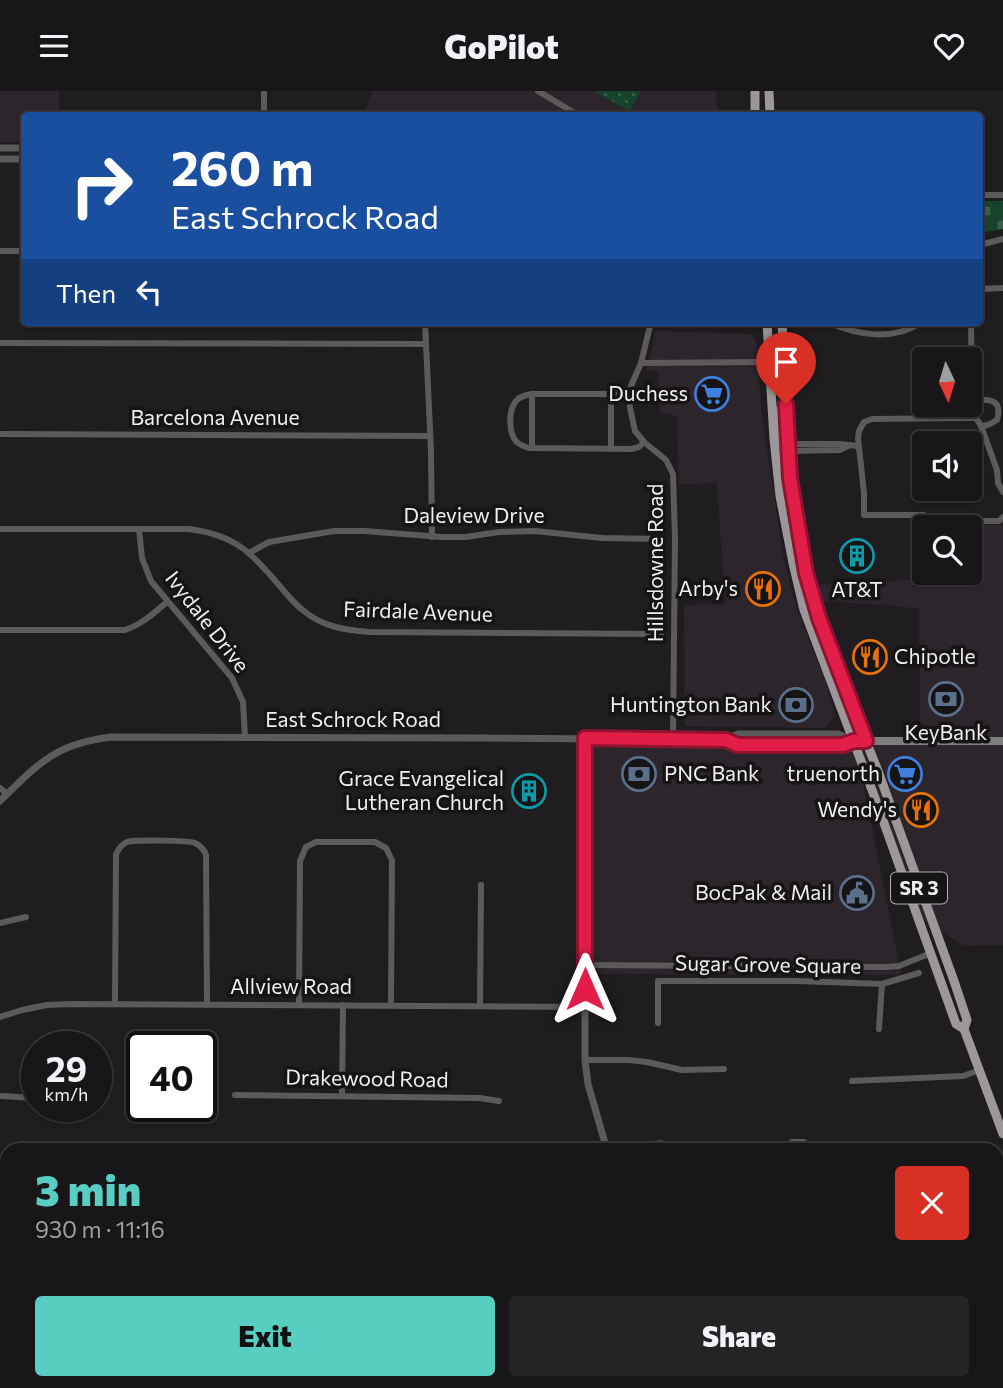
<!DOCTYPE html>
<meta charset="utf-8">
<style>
:root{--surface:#181618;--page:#252325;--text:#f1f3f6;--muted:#9f9fa2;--line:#363537;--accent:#57cec1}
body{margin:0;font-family:Commissioner,sans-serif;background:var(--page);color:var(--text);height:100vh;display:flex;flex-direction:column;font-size:26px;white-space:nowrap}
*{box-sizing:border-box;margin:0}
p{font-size:23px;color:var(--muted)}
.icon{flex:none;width:38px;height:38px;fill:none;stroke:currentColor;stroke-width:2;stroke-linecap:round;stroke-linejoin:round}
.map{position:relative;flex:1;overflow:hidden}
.drawer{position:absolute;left:0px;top:1052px;width:1004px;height:247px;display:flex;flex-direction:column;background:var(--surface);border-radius:21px 21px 0 0;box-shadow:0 2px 5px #0004,0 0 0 2px var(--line)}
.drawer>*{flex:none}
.banner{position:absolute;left:21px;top:21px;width:962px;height:214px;border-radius:7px;box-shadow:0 2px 5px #0004,0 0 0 2px var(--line);background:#1a4fa0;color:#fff;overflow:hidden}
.needle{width:46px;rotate:176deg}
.fabs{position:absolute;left:912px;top:256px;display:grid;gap:14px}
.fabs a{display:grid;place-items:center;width:70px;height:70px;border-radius:7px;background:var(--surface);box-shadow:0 2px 5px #0004,0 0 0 2px var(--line);font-size:35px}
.speed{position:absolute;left:21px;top:940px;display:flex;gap:14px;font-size:35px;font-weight:700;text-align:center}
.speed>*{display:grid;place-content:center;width:91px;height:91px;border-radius:50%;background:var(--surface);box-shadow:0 2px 5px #0004,0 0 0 2px var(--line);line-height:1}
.speed small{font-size:18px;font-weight:400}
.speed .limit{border:4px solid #111;border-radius:10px;background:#fff;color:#111}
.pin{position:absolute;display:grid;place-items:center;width:60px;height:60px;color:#fff;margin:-72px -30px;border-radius:50% 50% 50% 0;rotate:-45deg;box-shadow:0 0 7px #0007}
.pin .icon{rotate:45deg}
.me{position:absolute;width:77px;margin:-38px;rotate:0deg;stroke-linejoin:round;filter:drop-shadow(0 0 5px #0008)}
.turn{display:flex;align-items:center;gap:24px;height:147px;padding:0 35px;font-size:32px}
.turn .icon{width:91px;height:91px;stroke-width:2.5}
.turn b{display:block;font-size:49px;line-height:60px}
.then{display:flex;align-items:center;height:66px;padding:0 35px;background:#0003;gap:14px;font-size:26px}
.round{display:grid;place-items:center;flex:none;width:74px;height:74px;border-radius:7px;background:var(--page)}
.head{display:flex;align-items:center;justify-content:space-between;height:119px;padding:0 35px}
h1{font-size:42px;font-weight:800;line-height:52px;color:var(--accent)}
.action{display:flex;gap:14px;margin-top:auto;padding:14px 35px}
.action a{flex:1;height:80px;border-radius:7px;background:var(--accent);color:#111;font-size:28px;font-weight:800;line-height:80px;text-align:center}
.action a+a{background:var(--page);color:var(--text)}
header{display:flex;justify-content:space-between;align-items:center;height:91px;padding:0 35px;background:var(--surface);font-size:32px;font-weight:800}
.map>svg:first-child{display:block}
.built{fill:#2d252c}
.grass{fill:url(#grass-dots)}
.cemetery{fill:url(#cemetery-stones)}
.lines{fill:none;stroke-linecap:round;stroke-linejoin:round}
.minor{stroke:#5d5a5b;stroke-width:6}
.tertiary{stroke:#5d5a5b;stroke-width:7}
.secondary{stroke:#807d7d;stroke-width:8}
.primary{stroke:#9c9798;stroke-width:9}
.route-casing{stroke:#92132f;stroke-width:18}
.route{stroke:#e11d48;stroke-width:12}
.labels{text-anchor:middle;stroke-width:7;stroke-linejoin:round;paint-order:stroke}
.shield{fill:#171416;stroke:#afadaf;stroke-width:2}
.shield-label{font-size:19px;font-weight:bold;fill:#f0eef0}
.poi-label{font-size:21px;fill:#f0eef0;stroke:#171416;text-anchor:end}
.street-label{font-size:21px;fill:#f0eef0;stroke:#171416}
</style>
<header><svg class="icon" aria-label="menu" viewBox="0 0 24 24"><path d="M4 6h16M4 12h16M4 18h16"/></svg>GoPilot<svg class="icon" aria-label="heart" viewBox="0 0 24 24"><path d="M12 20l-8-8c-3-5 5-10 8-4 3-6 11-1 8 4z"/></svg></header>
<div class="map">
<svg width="1003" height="1297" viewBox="0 0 1003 1297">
<defs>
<pattern id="grass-dots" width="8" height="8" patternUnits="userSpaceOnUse" patternTransform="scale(1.75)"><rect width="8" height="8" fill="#17432d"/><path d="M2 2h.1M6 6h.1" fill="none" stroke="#395e4c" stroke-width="1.8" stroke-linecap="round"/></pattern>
<pattern id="cemetery-stones" width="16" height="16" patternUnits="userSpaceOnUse" patternTransform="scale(1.75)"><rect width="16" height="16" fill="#17432d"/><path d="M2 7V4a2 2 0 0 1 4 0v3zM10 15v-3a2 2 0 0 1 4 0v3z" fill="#395e4c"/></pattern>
</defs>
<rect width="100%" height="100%" fill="#201d20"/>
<g class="built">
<path d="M0 0H59V24H24V51H0Z"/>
<path d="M372 0H715L719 24H366V18Z"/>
<path d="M655 240 752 243 757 253 761 318 783 465 798 522 825 589 835 625 825 637 685 635 684 514 725 513 717 392 679 393 677 325 660 321 658 280H645L651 262Z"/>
<path d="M945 434H1003V854L963 855 916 823 856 657 901 882 897 884 585 883V647L920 650 919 518 890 514 802 509 798 495 944 487 945 481H970V436H945Z"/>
</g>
<path class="grass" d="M593 0H641L630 20Z"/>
<path class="cemetery" d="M980 110H1003V138L980 142Z"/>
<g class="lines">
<g class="minor">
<path d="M538 0 578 24"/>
<path d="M264 24V0"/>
<path d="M980 104H1003"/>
<path d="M980 154 1003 148"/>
<path d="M0 160H24"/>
<path d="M980 198 1003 197"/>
<path d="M425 231 431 360 432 446"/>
<path d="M651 231 641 272 631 295 629 303 630 317 635 340 644 351 666 369 673 383 675 447 673 648"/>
<path d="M827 231C858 244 892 251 922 231"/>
<path d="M971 231 972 312 976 327 981 335 997 379 998 392 1003 401"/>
<path d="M0 252 426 253"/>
<path d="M641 272 770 271"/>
<path d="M532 303V357"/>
<path d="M611 303V358"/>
<path d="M629 303H532C526 304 520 305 516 310 508 320 508 344 518 352 520 354 526 356 529 357L631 358 639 356 644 351"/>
<path d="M972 312C988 306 1003 308 997 329L988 334 981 335"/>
<path d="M976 327 872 328 864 331 859 340 858 347 864 402V424H924L929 429 933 430H999L1003 426"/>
<path d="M0 343 430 345"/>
<path d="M787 353H840L858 355"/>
<path d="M787 360 840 359 848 355"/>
<path d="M0 438H189C234 444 250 460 278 493 286 502 294 513 304 520 323 536 345 539 369 541L661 543"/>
<path d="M139 438 142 467 151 490 232 587 243 611 245 646"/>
<path d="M249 462 269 451 334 440H364L442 446H466L499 441 535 440 602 447 660 448"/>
<path d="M0 539H125C141 534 154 522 167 511"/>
<path d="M0 697 7 703"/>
<path d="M0 832 26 826"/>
<path d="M585 874 886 876 899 875 931 862"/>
<path d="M115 913 116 763C119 757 122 753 127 751 135 749 188 749 195 752 201 755 204 758 206 764L207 914"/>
<path d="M299 914 300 770 306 756 316 751H375L386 757 392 769 391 914"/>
<path d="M480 915 481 794"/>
<path d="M0 926 22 919 47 914 71 913 585 916"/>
<path d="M658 932V890H797L882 893 919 882"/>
<path d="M879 938 882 893"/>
<path d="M585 969H629L647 971 682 979 724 978"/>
<path d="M852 990 963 985 980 979"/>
<path d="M235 1004 479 1007 499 1010"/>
<path d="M0 1005 37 1007"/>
<path d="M342 1005 343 914"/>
<path d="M792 1051H804L813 1059"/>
<path d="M616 1059 661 1052"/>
<path d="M0 1138H7"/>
<path d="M998 1149H1003"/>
<path d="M0 1221 7 1222"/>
<path d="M998 1237 1003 1236"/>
<path d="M939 1292V1297"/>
<path d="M171 1297 175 1292"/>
<path d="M511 1297 512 1292"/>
</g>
<g class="tertiary">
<path d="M0 57H24"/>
<path d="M0 68H24"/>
<path d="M585 647V969L588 993 607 1059"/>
<path d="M726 649 738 643H838L854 650"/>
<path d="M0 710C39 672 55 653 111 646L477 647 726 649 738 654H843L854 650"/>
<path d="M604 1292V1297"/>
</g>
<path class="secondary" d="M854 650H1003"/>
<g class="primary">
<path d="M755 0V24"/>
<path d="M769 0 770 24"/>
<path d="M767 231 774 348 780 405 793 472 804 519 875 707 956 933 964 938 1003 1043"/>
<path d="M782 231 790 387 798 441 815 515 834 570 878 680 954 890 967 929 964 938"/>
<path d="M776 320 780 333 781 354 789 359"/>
</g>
</g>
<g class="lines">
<g class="route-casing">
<path id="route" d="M585 898V647L726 649 738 654H843L854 650H866L819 527 806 482 790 387 786 313"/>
</g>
<use href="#route" class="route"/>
</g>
<defs>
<g id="supermarket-ring" transform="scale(1.75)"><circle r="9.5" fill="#171416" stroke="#3f7fe0" stroke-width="1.5"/><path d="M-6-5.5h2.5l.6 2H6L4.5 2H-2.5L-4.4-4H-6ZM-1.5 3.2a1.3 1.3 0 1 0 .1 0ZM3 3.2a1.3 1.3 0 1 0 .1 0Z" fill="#3f7fe0"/></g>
<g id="building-ring" transform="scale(1.75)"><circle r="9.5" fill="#171416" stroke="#0f9aa8" stroke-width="1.5"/><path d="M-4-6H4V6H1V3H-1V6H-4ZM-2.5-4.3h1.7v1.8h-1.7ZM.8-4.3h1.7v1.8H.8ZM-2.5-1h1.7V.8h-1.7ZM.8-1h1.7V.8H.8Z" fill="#0f9aa8"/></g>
<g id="restaurant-ring" transform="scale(1.75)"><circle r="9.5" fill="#171416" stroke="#e8710a" stroke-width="1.5"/><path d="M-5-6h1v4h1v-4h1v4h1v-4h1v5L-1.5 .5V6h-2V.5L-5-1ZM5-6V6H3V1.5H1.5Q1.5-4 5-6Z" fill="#e8710a"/></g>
<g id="bank-ring" transform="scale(1.75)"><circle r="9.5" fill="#171416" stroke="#5c6f8a" stroke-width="1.5"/><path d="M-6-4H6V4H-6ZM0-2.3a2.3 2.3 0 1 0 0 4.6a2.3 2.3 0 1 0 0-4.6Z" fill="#5c6f8a"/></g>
<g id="civic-ring" transform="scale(1.75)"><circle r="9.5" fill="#171416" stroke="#5c6f8a" stroke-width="1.5"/><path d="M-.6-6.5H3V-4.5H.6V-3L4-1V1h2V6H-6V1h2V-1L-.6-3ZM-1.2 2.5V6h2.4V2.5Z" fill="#5c6f8a"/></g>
</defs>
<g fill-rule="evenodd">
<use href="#supermarket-ring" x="712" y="303"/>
<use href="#building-ring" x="857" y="465"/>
<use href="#restaurant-ring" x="763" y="498"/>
<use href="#restaurant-ring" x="870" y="566"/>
<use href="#bank-ring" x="946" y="608"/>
<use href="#bank-ring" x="796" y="614"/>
<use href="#bank-ring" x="639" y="683"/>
<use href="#supermarket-ring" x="905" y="683"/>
<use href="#building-ring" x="529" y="700"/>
<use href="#restaurant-ring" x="921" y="719"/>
<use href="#civic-ring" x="857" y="802"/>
</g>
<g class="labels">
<rect class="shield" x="891" y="781.5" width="56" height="31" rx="5"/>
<g class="shield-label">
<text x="919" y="804">SR 3</text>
</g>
<g class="poi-label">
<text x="688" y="310">Duchess</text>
<text x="738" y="505">Arby's</text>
<text x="857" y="506" text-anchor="middle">AT&amp;T</text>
<text x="894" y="573" text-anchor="start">Chipotle</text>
<text x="772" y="621">Huntington Bank</text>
<text x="946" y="649" text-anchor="middle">KeyBank</text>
<text x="664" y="690" text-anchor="start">PNC Bank</text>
<text x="880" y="690">truenorth</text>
<text x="504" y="695">Grace Evangelical<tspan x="504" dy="24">Lutheran Church</tspan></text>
<text x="897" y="726">Wendy's</text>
<text x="832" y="809">BocPak &amp; Mail</text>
</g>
<g class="street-label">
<text x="215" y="334">Barcelona Avenue</text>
<text x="474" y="432">Daleview Drive</text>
<text transform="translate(656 472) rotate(-90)" y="7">Hillsdowne Road</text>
<text transform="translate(418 521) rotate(2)" y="7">Fairdale Avenue</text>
<text transform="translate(207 531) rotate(52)" y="7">Ivydale Drive</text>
<text x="353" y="636">East Schrock Road</text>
<text transform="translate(768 874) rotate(1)" y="7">Sugar Grove Square</text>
<text x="291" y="903">Allview Road</text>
<text transform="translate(367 988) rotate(1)" y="7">Drakewood Road</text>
</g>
</g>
</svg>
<div class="fabs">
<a><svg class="needle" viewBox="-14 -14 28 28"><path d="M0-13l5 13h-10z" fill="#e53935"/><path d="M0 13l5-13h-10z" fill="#9f9fa2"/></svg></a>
<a><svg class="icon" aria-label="sound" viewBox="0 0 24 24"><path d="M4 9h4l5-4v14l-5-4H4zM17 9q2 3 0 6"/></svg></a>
<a><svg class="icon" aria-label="search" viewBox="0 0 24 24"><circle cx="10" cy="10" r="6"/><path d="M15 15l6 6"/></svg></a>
</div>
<div class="speed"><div>29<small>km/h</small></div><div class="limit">40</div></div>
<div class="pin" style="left:786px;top:313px;background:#d93025"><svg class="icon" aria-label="arrive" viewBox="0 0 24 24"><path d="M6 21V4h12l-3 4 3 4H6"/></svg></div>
<svg class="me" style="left:585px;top:898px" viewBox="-20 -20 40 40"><path d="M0-17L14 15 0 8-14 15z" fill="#e11d48" stroke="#fff" stroke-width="4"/></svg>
<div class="banner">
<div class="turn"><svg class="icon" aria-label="right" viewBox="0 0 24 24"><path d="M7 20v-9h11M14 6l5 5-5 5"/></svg><div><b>260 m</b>East Schrock Road</div></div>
<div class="then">Then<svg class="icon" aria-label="left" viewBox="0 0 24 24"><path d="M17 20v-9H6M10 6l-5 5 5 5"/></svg></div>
</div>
<section class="drawer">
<div class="head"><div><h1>3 min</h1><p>930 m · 11:16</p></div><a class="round" style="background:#d93025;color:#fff"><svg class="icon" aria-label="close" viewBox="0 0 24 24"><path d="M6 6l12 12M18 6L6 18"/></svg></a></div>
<div class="action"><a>Exit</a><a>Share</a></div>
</section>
</div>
